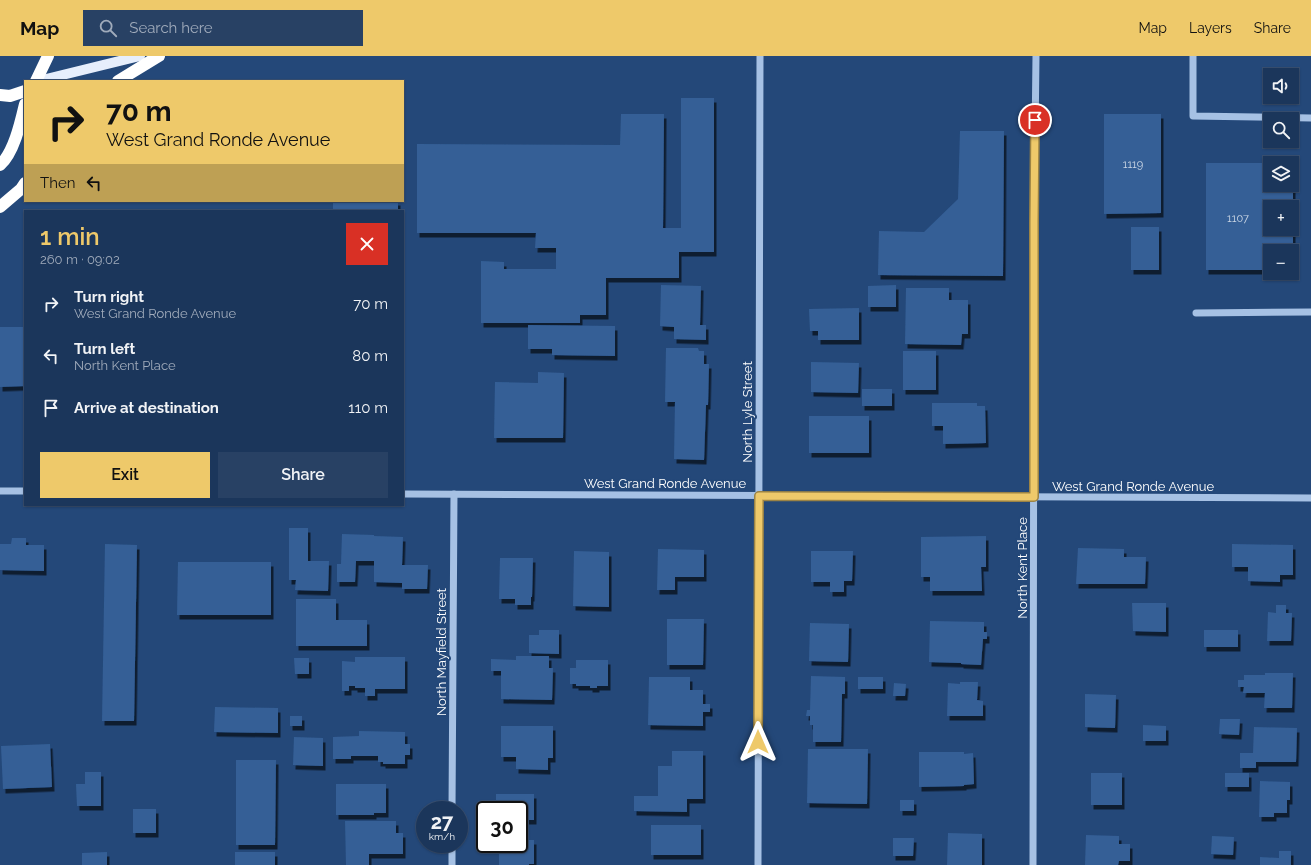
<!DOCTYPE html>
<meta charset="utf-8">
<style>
:root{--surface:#1b365b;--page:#284164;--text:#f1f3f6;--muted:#a0abbb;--line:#395071;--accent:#eec96a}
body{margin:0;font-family:Raleway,sans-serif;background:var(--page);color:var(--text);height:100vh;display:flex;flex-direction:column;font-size:15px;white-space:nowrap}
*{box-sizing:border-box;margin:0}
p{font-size:13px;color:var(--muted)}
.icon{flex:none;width:22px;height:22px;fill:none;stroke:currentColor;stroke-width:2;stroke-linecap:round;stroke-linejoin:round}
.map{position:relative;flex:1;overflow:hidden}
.details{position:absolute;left:24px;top:154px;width:380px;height:296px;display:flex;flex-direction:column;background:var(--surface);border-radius:0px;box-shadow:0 1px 3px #0004,0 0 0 1px var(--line)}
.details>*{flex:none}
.banner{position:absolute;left:24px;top:24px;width:380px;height:122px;border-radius:0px;box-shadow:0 1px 3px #0004,0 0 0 1px var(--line);background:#eec96a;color:#111;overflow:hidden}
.tools{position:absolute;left:1263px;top:12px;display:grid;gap:8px}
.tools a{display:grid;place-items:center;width:36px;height:36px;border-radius:0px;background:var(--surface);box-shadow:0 1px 3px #0004,0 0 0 1px var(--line);font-size:20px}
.speed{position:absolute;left:416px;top:745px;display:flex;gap:8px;font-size:20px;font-weight:700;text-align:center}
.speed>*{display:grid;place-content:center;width:52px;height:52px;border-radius:50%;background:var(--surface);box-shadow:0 1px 3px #0004,0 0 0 1px var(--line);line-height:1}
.speed small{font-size:10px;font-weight:400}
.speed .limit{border:2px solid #111;border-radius:6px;background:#fff;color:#111}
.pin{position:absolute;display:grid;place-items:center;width:34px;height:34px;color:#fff;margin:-17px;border:2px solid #fff;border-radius:50%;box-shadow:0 1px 4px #0007}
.me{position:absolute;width:44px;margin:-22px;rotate:0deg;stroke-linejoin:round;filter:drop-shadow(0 0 3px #0008)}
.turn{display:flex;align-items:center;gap:14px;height:84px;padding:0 16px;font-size:18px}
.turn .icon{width:52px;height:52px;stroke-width:2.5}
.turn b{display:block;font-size:28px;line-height:34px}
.then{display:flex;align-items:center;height:38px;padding:0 16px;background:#0003;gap:8px;font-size:15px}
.round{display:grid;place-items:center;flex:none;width:42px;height:42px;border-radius:0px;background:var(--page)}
.summary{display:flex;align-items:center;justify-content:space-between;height:68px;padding:0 16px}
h1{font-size:24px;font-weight:600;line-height:30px;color:var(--accent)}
.cta{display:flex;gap:8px;margin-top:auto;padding:8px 16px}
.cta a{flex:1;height:46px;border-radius:0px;background:var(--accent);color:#111;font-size:16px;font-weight:600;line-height:46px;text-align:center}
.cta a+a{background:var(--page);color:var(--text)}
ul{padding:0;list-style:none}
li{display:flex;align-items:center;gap:12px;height:52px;padding:0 16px}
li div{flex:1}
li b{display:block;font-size:15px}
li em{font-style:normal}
header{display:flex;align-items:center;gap:24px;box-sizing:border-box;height:56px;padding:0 20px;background:var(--accent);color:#111}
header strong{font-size:19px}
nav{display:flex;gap:22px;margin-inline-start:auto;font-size:14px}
.search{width:280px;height:36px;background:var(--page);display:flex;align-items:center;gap:10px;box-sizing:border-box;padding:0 14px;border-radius:0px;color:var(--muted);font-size:15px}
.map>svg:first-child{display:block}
.building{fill:#345f96;filter:url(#shadow)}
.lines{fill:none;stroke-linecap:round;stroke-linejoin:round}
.minor{stroke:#a6c1e4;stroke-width:7}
.major{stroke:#e6eefc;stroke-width:10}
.highway{stroke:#fff;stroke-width:12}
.route-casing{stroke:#9b8345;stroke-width:10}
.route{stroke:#eec96a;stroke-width:7}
.labels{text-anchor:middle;stroke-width:4;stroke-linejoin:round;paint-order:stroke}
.number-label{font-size:11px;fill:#ccd7e5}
.street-label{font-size:13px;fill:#fff;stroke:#244879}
</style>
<header>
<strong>Map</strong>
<div class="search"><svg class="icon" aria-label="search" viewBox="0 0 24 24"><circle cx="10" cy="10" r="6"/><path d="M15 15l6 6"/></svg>Search here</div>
<nav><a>Map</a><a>Layers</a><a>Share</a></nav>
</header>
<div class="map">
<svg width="1311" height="809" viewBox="0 0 1311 809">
<defs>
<filter id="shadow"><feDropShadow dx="2.5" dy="4.5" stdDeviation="0" flood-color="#0009"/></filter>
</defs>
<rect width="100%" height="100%" fill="#244879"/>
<g class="building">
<path d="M681 42H714V196H679V222H606V259H580V267H481V205L504 206V213H556V192H535L536 177H417V88L620 89 621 58H664L663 172H681Z"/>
<path d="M1104 58H1161V157L1104 158Z"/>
<path d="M960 75H1004L1003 220 878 219 879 175 924 176 958 143Z"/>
<path d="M1266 103H1293V107H1270V129H1293V151H1270V173H1293V195H1270V214H1206V107H1266Z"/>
<path d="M333 145H398V154L333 155Z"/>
<rect x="1131" y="171" width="28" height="43"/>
<path d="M661 229 701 230 700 269H706V284L674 283V271L660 270Z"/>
<path d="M896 229V251H868V230Z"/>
<path d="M906 232H949V244H968V278H962L961 289 905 288Z"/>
<path d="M859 252V284H818V275H810L809 253Z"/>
<path d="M528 269 615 270V300L552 299V293H528Z"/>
<path d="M0 271H25V330L0 331Z"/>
<path d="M666 292H698L699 295H704V308H709L708 349H706L704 404 674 403 675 346H665Z"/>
<rect x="903" y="295" width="33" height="39"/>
<path d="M811 306 859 307 858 337 811 336Z"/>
<path d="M538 316 564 317 563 382H494L495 326 538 327Z"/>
<rect x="862" y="333" width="30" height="17"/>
<path d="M932 347H977V350H985L986 387 943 388V370H932Z"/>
<rect x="809" y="360" width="60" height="37"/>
<path d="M289 472H308V505H329L328 535 295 534 296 524H289Z"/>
<path d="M342 478 374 479V480L403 481 402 509H428L427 533H402V527L374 526V505H356L355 526H337V508H341Z"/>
<path d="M986 480V511H981L982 535H930V521H921V481Z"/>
<path d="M12 482H26V489H44V515L0 514V488H11Z"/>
<path d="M105 488 137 489 134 665H102Z"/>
<path d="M1232 488 1293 489V519H1280V526L1248 525V511H1232Z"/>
<path d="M1078 492 1124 493V501H1146L1145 528H1076Z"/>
<path d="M658 493 704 494V521H675V534H657Z"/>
<path d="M574 495 609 496V551L573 550Z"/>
<path d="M811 495H853L852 525H844V536H830V526H811Z"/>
<path d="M500 502H533L532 541H531V549H515V543H499Z"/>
<path d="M178 506H271V559H177Z"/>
<path d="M296 543H336V564H367V590H296Z"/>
<path d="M1132 547H1166V576L1133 575Z"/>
<path d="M1276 549H1286V557H1292L1291 585H1267L1268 556 1276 557Z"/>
<path d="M667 563H704L703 609H667Z"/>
<path d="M930 565 984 566V576H987V583H983L981 609 961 608V607L929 606Z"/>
<path d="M810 567 849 568 848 606 809 605Z"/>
<path d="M539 574H559V598L529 597V579H539Z"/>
<rect x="1204" y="574" width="34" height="17"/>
<path d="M516 600H549V612H553L552 644 501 643V615H491V603L516 604Z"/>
<path d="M355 601H405V633H375V640H365V632H355V630H349V635H342V605L355 606Z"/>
<path d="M294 602H309V618H295Z"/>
<path d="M576 604H608V630H597V632H590V630H576V628H570V612H576Z"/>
<path d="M1265 617H1293L1292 652H1264L1265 637H1243L1244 631H1238V624H1244V619H1265Z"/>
<path d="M811 620 845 621V638H842L841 686H813V669H810V660H806L807 654H810Z"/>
<path d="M649 621H690V634H703V648H710V656H703V670L648 669Z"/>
<rect x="858" y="621" width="25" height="12"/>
<path d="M960 626H978L977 644 983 645V660H947L948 627 960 628Z"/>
<path d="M894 627 906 628 905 640H893Z"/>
<path d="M1085 638 1116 639 1115 672 1085 671Z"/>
<path d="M215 651 278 652V677L214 676Z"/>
<rect x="290" y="660" width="12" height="10"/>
<path d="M1220 663H1240L1239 679 1219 678Z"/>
<path d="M1143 669 1166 670V685H1143Z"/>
<path d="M501 670H553V702H548V714L516 713V701H501Z"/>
<path d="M1254 671 1297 672 1296 706H1256V712H1240V697H1253Z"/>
<path d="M359 675 405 676V688H410V699H405V708H383V706H378V700H351V703H333V681L359 680Z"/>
<path d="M294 681 323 682V710L293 709Z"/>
<path d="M50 688 52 731 3 733 1 690Z"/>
<path d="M808 693H868L867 748 807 747Z"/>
<path d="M672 695H703V743H687V756L634 755V740H658V710H672Z"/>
<path d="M919 696H964V698L973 697 974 728 964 729V730L919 731Z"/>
<path d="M236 704H276L275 789H236Z"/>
<path d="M85 716H101V750H77L76 728H85Z"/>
<rect x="1091" y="717" width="31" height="32"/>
<rect x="1225" y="717" width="24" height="14"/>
<path d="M1260 725 1290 726V744H1287V757H1274V761H1259Z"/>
<path d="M336 728H386V757H374V759H336Z"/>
<path d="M496 738H534V764H519V754H496Z"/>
<rect x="900" y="744" width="14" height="11"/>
<rect x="133" y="753" width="23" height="24"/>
<path d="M345 765H396V777H403V798H369V809H346Z"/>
<rect x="651" y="769" width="50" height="30"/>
<path d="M948 777 982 778V809H947Z"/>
<path d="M1086 779 1119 780V788H1130V805H1119L1118 809H1085Z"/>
<path d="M1212 780 1234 781 1233 799 1211 798Z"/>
<path d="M893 782H914L913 800H893Z"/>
<path d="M519 784H534V808H529V809H499V791H511V788H519Z"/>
<path d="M1279 795H1291V809H1260V801L1279 802Z"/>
<path d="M107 796V809H82V797Z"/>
<rect x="235" y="796" width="40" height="13"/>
</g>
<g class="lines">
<g class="minor">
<path d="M1193 0V60L1311 62"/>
<path d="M1196 257 1311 256"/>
<path d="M0 435H25"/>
<path d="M403 438 1311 442"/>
<path d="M452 754 454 438"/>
<path d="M452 809V788"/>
<path d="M758 809 760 0"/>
<path d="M1033 809 1034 166 1036 0"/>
</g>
<path class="major" d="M38 25 140 0"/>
<g class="highway">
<path d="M36 25 48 0"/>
<path d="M118 25 159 0"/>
<path d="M0 39 10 40 25 35"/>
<path d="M0 109C14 97 21 65 25 48"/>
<path d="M0 151 21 133 25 127"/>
</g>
</g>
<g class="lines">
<g class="route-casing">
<path id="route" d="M758 686 759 440 1034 441V166L1035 64"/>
</g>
<use href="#route" class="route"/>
</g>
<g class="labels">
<g class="number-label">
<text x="1133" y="112">1119</text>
<text x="1238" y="166">1107</text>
</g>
<g class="street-label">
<text transform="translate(747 356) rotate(-90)" y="5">North Lyle Street</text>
<text x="665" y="432">West Grand Ronde Avenue</text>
<text x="1133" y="435">West Grand Ronde Avenue</text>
<text transform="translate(1022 512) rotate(-90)" y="5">North Kent Place</text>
<text transform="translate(441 596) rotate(-90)" y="5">North Mayfield Street</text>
</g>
</g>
</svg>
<div class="tools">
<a><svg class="icon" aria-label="sound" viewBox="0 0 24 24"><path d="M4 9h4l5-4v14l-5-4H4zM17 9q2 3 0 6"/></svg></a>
<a><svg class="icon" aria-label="search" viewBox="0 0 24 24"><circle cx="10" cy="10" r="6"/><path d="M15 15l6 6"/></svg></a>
<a><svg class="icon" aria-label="layers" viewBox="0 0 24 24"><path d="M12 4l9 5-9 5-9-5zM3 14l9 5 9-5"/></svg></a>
<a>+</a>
<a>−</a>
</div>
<div class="speed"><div>27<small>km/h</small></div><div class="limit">30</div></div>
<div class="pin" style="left:1035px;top:64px;background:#d93025"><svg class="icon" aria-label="arrive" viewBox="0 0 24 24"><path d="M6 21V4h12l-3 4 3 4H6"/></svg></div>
<svg class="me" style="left:758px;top:686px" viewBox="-20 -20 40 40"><path d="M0-17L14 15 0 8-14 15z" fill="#eec96a" stroke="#fff" stroke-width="4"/></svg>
<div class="banner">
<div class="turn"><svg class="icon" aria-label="right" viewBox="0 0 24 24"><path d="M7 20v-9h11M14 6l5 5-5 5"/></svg><div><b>70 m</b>West Grand Ronde Avenue</div></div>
<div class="then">Then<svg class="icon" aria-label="left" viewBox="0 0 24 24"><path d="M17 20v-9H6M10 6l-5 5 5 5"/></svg></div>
</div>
<section class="details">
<div class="summary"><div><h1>1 min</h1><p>260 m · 09:02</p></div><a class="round" style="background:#d93025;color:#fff"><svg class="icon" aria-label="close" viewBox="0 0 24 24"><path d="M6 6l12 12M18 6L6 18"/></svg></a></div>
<ul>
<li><svg class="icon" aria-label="right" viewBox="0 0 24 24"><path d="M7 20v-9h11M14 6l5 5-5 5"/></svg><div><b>Turn right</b><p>West Grand Ronde Avenue</p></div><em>70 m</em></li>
<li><svg class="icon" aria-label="left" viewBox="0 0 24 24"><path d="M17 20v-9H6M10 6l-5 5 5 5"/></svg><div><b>Turn left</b><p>North Kent Place</p></div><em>80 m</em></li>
<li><svg class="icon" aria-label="arrive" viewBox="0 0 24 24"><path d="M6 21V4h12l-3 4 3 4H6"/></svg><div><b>Arrive at destination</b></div><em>110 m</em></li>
</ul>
<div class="cta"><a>Exit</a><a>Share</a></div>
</section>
</div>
